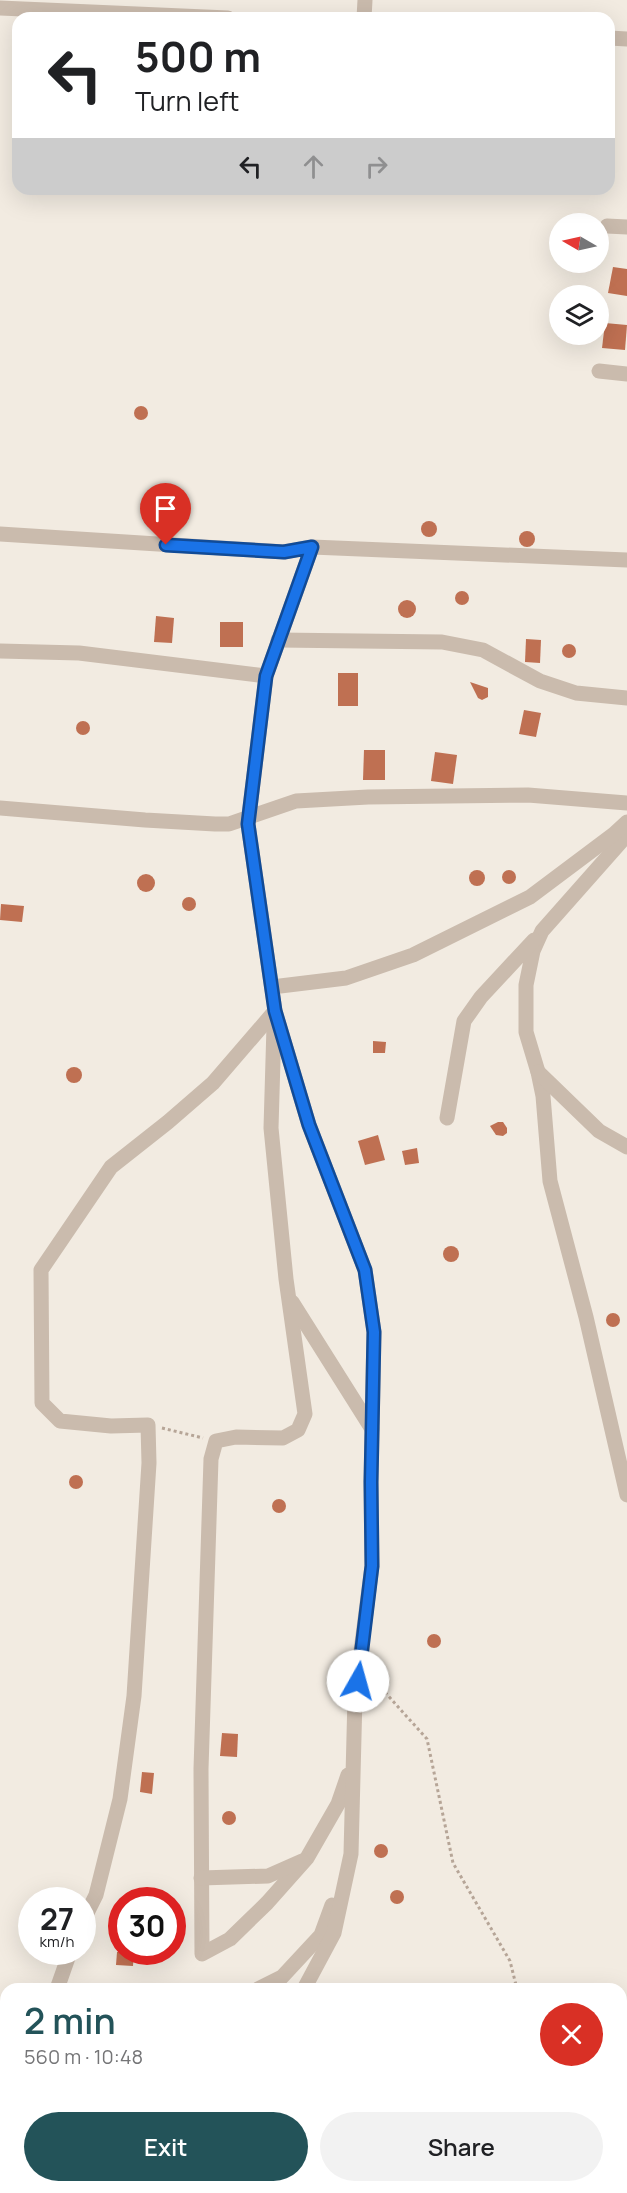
<!DOCTYPE html>
<meta charset="utf-8">
<style>
:root{--surface:#fff;--page:#f2f2f2;--text:#202124;--muted:#757577;--accent:#235359}
body{margin:0;font-family:Manrope,sans-serif;background:var(--page);color:var(--text);height:100vh;display:flex;flex-direction:column;font-size:22px;white-space:nowrap}
*{box-sizing:border-box;margin:0}
p{font-size:20px;color:var(--muted)}
.icon{flex:none;width:33px;height:33px;fill:none;stroke:currentColor;stroke-width:2;stroke-linecap:round;stroke-linejoin:round}
.map{position:relative;flex:1;overflow:hidden}
.panel{position:absolute;left:0px;top:1983px;width:627px;height:210px;display:flex;flex-direction:column;background:var(--surface);border-radius:18px 18px 0 0;box-shadow:0 6px 24px #0002}
.panel>*{flex:none}
.hud{position:absolute;left:12px;top:12px;width:603px;height:183px;border-radius:18px;box-shadow:0 6px 24px #0002;background:#fff;color:var(--text);overflow:hidden}
.needle{width:39px;rotate:279deg}
.buttons{position:absolute;left:549px;top:213px;display:grid;gap:12px}
.buttons a{display:grid;place-items:center;width:60px;height:60px;border-radius:50%;background:var(--surface);box-shadow:0 6px 24px #0002;font-size:30px}
.speed{position:absolute;left:18px;top:1887px;display:flex;gap:12px;font-size:30px;font-weight:700;text-align:center}
.speed>*{display:grid;place-content:center;width:78px;height:78px;border-radius:50%;background:var(--surface);box-shadow:0 6px 24px #0002;line-height:1}
.speed small{font-size:15px;font-weight:400}
.speed .limit{border:9px solid #d22;background:#fff;color:#111}
.pin{position:absolute;display:grid;place-items:center;width:51px;height:51px;color:#fff;margin:-62px -26px;border-radius:50% 50% 50% 0;rotate:-45deg;box-shadow:0 0 6px #0007}
.pin .icon{rotate:45deg}
.me{position:absolute;width:66px;margin:-33px;rotate:7deg;stroke-linejoin:round;filter:drop-shadow(0 0 4px #0008)}
.turn{display:flex;align-items:center;gap:21px;height:126px;padding:0 24px;font-size:27px}
.turn .icon{width:78px;height:78px;stroke-width:2.5}
.turn b{display:block;font-size:42px;line-height:51px}
.lanes{display:flex;align-items:center;height:57px;padding:0 24px;background:#0003;justify-content:center;gap:30px;direction:ltr}
.lanes .off{opacity:.35}
.round{display:grid;place-items:center;flex:none;width:63px;height:63px;border-radius:32px;background:var(--page)}
.summary{display:flex;align-items:center;justify-content:space-between;height:102px;padding:0 24px}
h1{font-size:36px;font-weight:600;line-height:45px;color:var(--accent)}
.primary-button{display:flex;gap:12px;margin-top:auto;padding:12px 24px}
.primary-button a{flex:1;height:69px;border-radius:36px;background:var(--accent);color:#fff;font-size:24px;font-weight:600;line-height:69px;text-align:center}
.primary-button a+a{background:var(--page);color:var(--text)}
.map>svg:first-child{display:block}
.lines{fill:none;stroke-linecap:round;stroke-linejoin:round}
.stream{stroke:#81abae;stroke-width:4.5}
.building{fill:#bf7052}
.path{stroke:#b6a597;stroke-width:3;stroke-dasharray:3 3;stroke-linecap:butt}
.street{stroke:#cabbad;stroke-width:15}
.route-casing{stroke:#114b97;stroke-width:15}
.route{stroke:#1a73e8;stroke-width:10}
</style>
<div class="map">
<svg width="627" height="2193" viewBox="0 0 627 2193">
<rect width="100%" height="100%" fill="#f2ebe1"/>
<g class="lines">
<path class="stream" d="M477 2188 495 2193"/>
</g>
<g class="building">
<path d="M613 267 627 269V296L608 293Z"/>
<path d="M605 323 627 325 625 350 602 348Z"/>
<circle cx="141" cy="413" r="7"/>
<circle cx="429" cy="529" r="8"/>
<circle cx="527" cy="539" r="8"/>
<circle cx="462" cy="598" r="7"/>
<circle cx="407" cy="609" r="9"/>
<path d="M156 616 174 618 172 643 154 642Z"/>
<rect x="220" y="622" width="23" height="25"/>
<path d="M526 639 541 640 540 663 525 662Z"/>
<circle cx="569" cy="651" r="7"/>
<rect x="338" y="673" width="20" height="33"/>
<path d="M470 682 488 688V697L482 700 478 698Z"/>
<path d="M524 710 541 713 536 737 519 734Z"/>
<circle cx="83" cy="728" r="7"/>
<path d="M364 750H385V780H363Z"/>
<path d="M435 752 457 755 453 784 431 781Z"/>
<circle cx="509" cy="877" r="7"/>
<circle cx="477" cy="878" r="8"/>
<circle cx="146" cy="883" r="9"/>
<circle cx="189" cy="904" r="7"/>
<path d="M1 904 24 906 22 922 0 920Z"/>
<path d="M373 1041 386 1042 385 1053H373Z"/>
<circle cx="74" cy="1075" r="8"/>
<path d="M498 1122H503L507 1128V1133L503 1136 496 1135 490 1126Z"/>
<path d="M378 1135 385 1160 365 1165 358 1141Z"/>
<path d="M417 1148 419 1163 405 1165 402 1151Z"/>
<circle cx="451" cy="1254" r="8"/>
<circle cx="613" cy="1320" r="7"/>
<circle cx="76" cy="1482" r="7"/>
<circle cx="279" cy="1506" r="7"/>
<circle cx="434" cy="1641" r="7"/>
<path d="M222 1733 238 1734 237 1757 220 1756Z"/>
<path d="M142 1772 154 1773 152 1794 140 1792Z"/>
<circle cx="229" cy="1818" r="7"/>
<circle cx="381" cy="1851" r="7"/>
<circle cx="397" cy="1897" r="7"/>
<path d="M117 1952H134L133 1966 116 1965Z"/>
</g>
<g class="lines">
<g class="path">
<path d="M162 1428 203 1438"/>
<path d="M373 1679 427 1739 453 1863 510 1961 517 1989"/>
<path d="M621 2179 627 2186"/>
</g>
<g class="street">
<path d="M0 8 228 18"/>
<path d="M364 18 365 0"/>
<path d="M609 38 627 39"/>
<path d="M607 226 627 227"/>
<path d="M599 371 627 374"/>
<path d="M0 534 284 552 312 547 627 560"/>
<path d="M278 640 442 642 483 650 540 681 576 693 627 698"/>
<path d="M0 651 79 653 266 676"/>
<path d="M0 808 145 820 215 824H229L296 801 368 797 528 795 627 803"/>
<path d="M627 835 542 931 533 951 526 985V1032L538 1072 543 1096 550 1181 586 1317 627 1495"/>
<path d="M272 987 346 978 413 955 530 897 614 834 627 822"/>
<path d="M274 1026 271 1128 286 1279 305 1414 298 1430 283 1438 236 1437 216 1441 211 1459 201 1769 202 1954 230 1939 267 1903 307 1858 338 1804 348 1775"/>
<path d="M538 1072 599 1131 627 1147"/>
<path d="M447 1118 464 1021 481 997 534 940"/>
<path d="M292 1302 372 1429"/>
<path d="M201 1878 268 1876 302 1861"/>
<path d="M82 1923 96 1895 120 1799 134 1696 149 1463 148 1425 111 1426 60 1421 42 1403 41 1270 111 1167 168 1122 213 1083 275 1011"/>
<path d="M57 1989 70 1952"/>
<path d="M258 1989 282 1977 321 1935 332 1905"/>
<path d="M304 1989 334 1933 351 1854 355 1697 372 1566 371 1482 374 1332 365 1270 309 1125 275 1011 248 824 266 676 312 547"/>
<path d="M0 2137 6 2122"/>
<path d="M140 2187 143 2193"/>
<path d="M175 2193 178 2187"/>
</g>
</g>
<g class="lines">
<g class="route-casing">
<path id="route" d="M166 545 284 552 312 547 266 676 248 824 275 1011 309 1125 365 1270 374 1332 371 1482 372 1566 358 1681"/>
</g>
<use href="#route" class="route"/>
</g>
</svg>
<div class="buttons">
<a><svg class="needle" viewBox="-14 -14 28 28"><path d="M0-13l5 13h-10z" fill="#e53935"/><path d="M0 13l5-13h-10z" fill="#757577"/></svg></a>
<a><svg class="icon" aria-label="layers" viewBox="0 0 24 24"><path d="M12 4l9 5-9 5-9-5zM3 14l9 5 9-5"/></svg></a>
</div>
<div class="speed"><div>27<small>km/h</small></div><div class="limit">30</div></div>
<div class="pin" style="left:166px;top:545px;background:#d93025"><svg class="icon" aria-label="arrive" viewBox="0 0 24 24"><path d="M6 21V4h12l-3 4 3 4H6"/></svg></div>
<svg class="me" style="left:358px;top:1681px" viewBox="-20 -20 40 40"><circle r="19" fill="#fff"/><path d="M0-13L10 11 0 6-10 11z" fill="#1a73e8"/></svg>
<div class="hud">
<div class="turn"><svg class="icon" aria-label="left" viewBox="0 0 24 24"><path d="M17 20v-9H6M10 6l-5 5 5 5"/></svg><div><b>500 m</b>Turn left</div></div>
<div class="lanes"><svg class="icon" aria-label="left" viewBox="0 0 24 24"><path d="M17 20v-9H6M10 6l-5 5 5 5"/></svg><svg class="icon off" aria-label="ahead" viewBox="0 0 24 24"><path d="M12 20V5M6 11l6-6 6 6"/></svg><svg class="icon off" aria-label="right" viewBox="0 0 24 24"><path d="M7 20v-9h11M14 6l5 5-5 5"/></svg></div>
</div>
<section class="panel">
<div class="summary"><div><h1>2 min</h1><p>560 m · 10:48</p></div><a class="round" style="background:#d93025;color:#fff"><svg class="icon" aria-label="close" viewBox="0 0 24 24"><path d="M6 6l12 12M18 6L6 18"/></svg></a></div>
<div class="primary-button"><a>Exit</a><a>Share</a></div>
</section>
</div>
